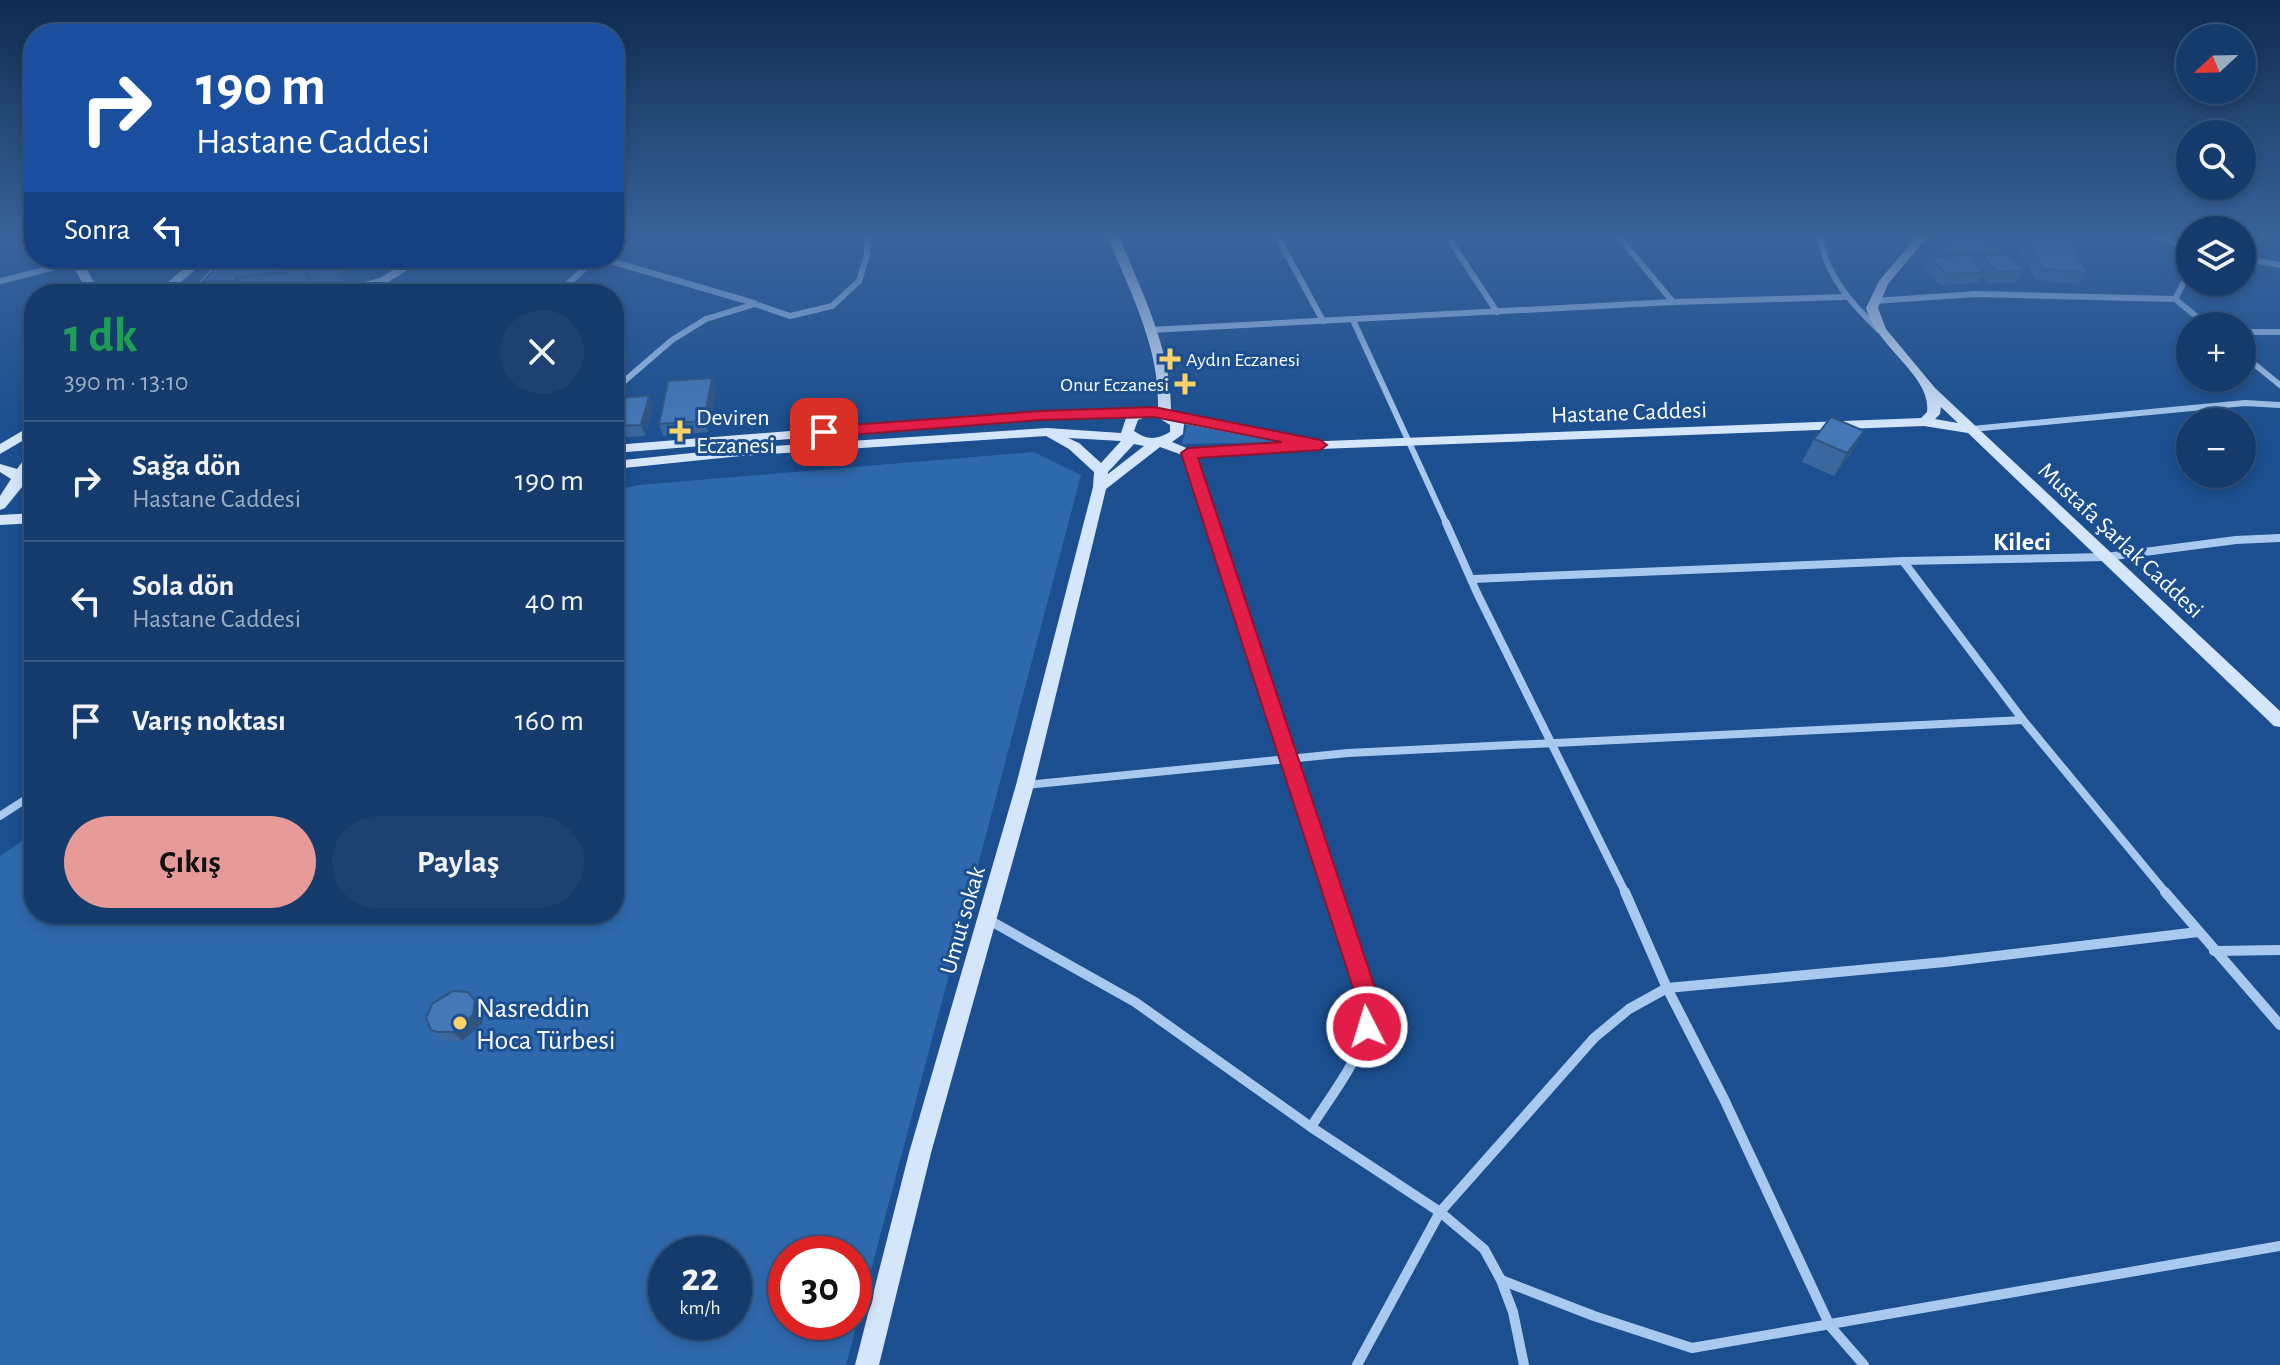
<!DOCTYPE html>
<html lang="tr">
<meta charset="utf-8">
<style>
:root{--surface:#143b6b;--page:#1d4271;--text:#f1f3f6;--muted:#9dadc1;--line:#33557e;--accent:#e69b98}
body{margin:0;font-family:"Alegreya Sans",sans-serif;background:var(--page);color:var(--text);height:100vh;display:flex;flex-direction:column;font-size:30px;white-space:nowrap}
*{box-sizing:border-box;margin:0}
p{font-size:26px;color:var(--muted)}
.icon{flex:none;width:44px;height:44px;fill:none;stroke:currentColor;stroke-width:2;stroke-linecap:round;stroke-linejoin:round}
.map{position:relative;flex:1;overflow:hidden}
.drawer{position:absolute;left:24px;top:284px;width:600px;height:640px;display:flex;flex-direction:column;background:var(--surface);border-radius:32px;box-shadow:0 4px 12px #0003,0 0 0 2px var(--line)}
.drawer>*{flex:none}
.banner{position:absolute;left:24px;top:24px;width:600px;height:244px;border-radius:32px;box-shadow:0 4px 12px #0003,0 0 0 2px var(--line);background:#1a4fa0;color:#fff;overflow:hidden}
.needle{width:52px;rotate:248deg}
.fabs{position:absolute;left:2176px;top:24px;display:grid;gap:16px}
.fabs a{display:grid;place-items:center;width:80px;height:80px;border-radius:50%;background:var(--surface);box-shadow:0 4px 12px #0003,0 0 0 2px var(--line);font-size:40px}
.speed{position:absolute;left:648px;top:1236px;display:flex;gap:16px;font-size:40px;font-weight:700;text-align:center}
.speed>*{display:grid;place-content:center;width:104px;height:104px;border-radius:50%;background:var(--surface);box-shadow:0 4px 12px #0003,0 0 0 2px var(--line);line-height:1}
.speed small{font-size:20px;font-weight:400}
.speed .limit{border:12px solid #d22;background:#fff;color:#111}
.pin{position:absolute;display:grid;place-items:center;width:68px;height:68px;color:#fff;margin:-34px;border-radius:16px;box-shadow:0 4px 12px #0006}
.me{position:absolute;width:88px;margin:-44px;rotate:355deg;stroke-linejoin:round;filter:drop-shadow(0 0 6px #0008)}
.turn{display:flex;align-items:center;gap:28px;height:168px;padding:0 40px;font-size:36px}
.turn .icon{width:104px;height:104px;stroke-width:2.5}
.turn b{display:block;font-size:56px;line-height:68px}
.then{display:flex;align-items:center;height:76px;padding:0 40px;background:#0003;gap:16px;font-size:30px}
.round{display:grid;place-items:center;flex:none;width:84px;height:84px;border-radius:42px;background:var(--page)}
.headline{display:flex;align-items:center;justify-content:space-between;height:136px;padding:0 40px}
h1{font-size:48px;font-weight:600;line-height:60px;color:#1e9e55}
.cta{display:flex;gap:16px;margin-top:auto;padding:16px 40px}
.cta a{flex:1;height:92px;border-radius:48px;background:var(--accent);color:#111;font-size:32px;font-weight:600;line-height:92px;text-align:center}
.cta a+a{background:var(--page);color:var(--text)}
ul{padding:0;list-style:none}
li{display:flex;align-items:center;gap:24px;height:120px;padding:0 40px;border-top:2px solid var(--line)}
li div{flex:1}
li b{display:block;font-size:30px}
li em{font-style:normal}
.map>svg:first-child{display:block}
.green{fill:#2e69ad;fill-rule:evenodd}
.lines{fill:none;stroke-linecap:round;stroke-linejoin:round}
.street-far2{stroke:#a9c9ee;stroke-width:6}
.street-far1{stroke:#a9c9ee;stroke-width:8}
.street{stroke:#a9c9ee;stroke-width:10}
.secondary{fill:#d6e6fa;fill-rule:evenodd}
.wall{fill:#3a679d}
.shaded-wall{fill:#305480}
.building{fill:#4478b7;stroke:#305480;stroke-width:2}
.route{fill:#e11d48;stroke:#92132f;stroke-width:2}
.poi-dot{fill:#ffd166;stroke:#1b4f8f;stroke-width:3}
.labels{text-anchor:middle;stroke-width:6;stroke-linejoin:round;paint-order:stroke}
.far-poi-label{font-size:20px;fill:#fff;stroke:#1b4f8f;text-anchor:start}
.street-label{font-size:24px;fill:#fff;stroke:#1b4f8f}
.poi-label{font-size:24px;fill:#fff;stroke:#1b4f8f;text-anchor:start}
.neighbourhood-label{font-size:26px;font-weight:bold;fill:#fff;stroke:#1b4f8f}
.near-poi-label{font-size:28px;fill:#fff;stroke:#1b4f8f;text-anchor:start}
</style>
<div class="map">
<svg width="2280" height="1365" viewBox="0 0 2280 1365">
<rect width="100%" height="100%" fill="#1b4f8f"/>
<g class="green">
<path d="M1187 425 1289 442 1182 444Z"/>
<path d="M1034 452 1081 475 846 1365H0V856L34 833V914H614V490L639 485ZM666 1254H734V1322H666ZM786 1254H854V1322H786Z"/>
</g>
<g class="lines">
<g class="street-far2">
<path d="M1277 236 1323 321"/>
<path d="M1447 236 1497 312"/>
<path d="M1618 236 1673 302"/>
<path d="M1820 236C1826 276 1851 303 1879 330"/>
<path d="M2153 236 2190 247"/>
<path d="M600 258 754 303"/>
<path d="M2242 258 2280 265"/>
<path d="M2190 271 2175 299 2208 326"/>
<path d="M0 281 76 262"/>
<path d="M556 294 597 258"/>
<path d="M1874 301 1976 294 2175 299"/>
<path d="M1353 320 1447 525"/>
<path d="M1150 330 1673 302 1845 297"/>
<path d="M2242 332H2280"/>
<path d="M2242 354 2280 385"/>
<path d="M614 390 672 340 706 319 755 304 790 316 832 306 859 281 867 255V236"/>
<path d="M1972 429 2245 403 2280 405"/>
<path d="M1188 453 1212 525"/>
</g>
<g class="street-far1">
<path d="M1211 523 1333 894"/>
<path d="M1446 523 1477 593 1626 894"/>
<path d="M1903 561 2023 720 2167 894"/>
<path d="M1473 579 1903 561 2106 557 2236 540 2280 538"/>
<path d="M1026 785 1348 753 2023 720"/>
<path d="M0 816 34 794"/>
</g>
<g class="street">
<path d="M1625 892 1667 988 1724 1099 1830 1326 1864 1365"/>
<path d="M2165 892 2280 1025"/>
<path d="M989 920 1135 1002 1311 1127 1440 1212 1484 1249 1501 1280 1513 1312 1524 1365"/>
<path d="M2214 951 2280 950"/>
<path d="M1311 1127C1330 1097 1356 1065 1366 1030 1375 998 1343 925 1332 892"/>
<path d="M1501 1280 1594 1316 1692 1348 2280 1246"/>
<path d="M1357 1365 1440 1212 1594 1038 1629 1009 1667 988 1945 962 2198 932"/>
</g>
<g class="secondary">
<path d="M1107 236H1119C1142 293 1172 350 1171 413L1294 436 1299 437V442L1921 418 1927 412C1932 376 1876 347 1866 308L1879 281 1917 236H1928L1888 284 1878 308 1886 329 1935 388 2280 711V727L2274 726 1968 433 1924 426 1320 449 1188 457 1160 447 1106 489 1034 785 931 1153 879 1365H855L909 1153 1016 785 1093 487 1094 472 1069 449 1046 436 741 456 614 469V461L741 448 1047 428 1121 433 1126 418 1040 419 614 453V445L1040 411 1158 409C1160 348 1130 291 1107 236ZM1941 407 1958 423 1935 419 1940 414ZM1148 416 1159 418 1170 425V432C1156 440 1147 440 1134 431L1138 420ZM1184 424 1286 443 1189 449 1172 442 1183 434ZM1068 438 1121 441 1101 463 1079 443ZM1134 444 1144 446 1108 474V472Z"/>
<path d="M68 258H80L101 294H89Z"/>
<path d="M196 258H209L167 294H154Z"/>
<path d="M222 258H234L201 294H188Z"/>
<path d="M413 258H427L369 294H316L380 278Z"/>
<path d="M34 424V434L0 454V444Z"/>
<path d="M34 452V466L26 477 34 482V493L22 487 5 508 0 510V496L11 479 0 472V464L17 469 29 453Z"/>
<path d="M34 513V523L0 525V515Z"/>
</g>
</g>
<g class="wall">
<path d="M1955 236H2006L1998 247 2002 252 2000 255 2024 271 2017 282 1989 283 1982 275 1977 283 1940 285 1923 268 1929 257 1938 256 1942 249Z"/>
<path d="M2025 236 2053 238 2046 236H2067L2065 239 2087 273 2079 284 2036 280 2018 247Z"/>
<path d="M225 258 360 261 342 282H315L312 287 248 294H212L203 281Z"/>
<path d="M716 390 708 432 663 436 659 424Z"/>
<path d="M649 396 653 408 645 436 614 438V398Z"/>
<path d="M1814 439 1851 454 1834 476 1802 462Z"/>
<path d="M484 1010 482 1024 462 1041 447 1042 441 1039 431 1030Z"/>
</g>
<g class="shaded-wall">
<path d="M339 258H358L360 261 342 282 333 265Z"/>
<path d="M305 266 315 282 312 287 302 270Z"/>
<path d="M237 277 248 294H243L234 281Z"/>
<path d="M712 378 716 390 708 432 704 421Z"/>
<path d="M649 396 653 408 645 436 641 425Z"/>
<path d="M1864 431 1851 454 1834 476 1847 453Z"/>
<path d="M468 992 484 1010 482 1024 462 1041 453 1032Z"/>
</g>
<g class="building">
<path d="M1955 236H1966L1998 248 2002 252H1946L1942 249Z"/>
<path d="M1986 236H2004L2000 241Z"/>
<path d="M2025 236 2069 240 2087 273 2043 269Z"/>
<path d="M1969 255 1984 272 1946 274 1929 257Z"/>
<path d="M1982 255H2008L2024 271 1996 272Z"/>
<path d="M225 258H339L333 265 305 266 302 270 237 277 234 281H203Z"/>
<path d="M712 378 704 421 659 424 668 381Z"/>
<path d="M649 396 641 425 614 426V398Z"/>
<path d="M1831 417 1864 431 1847 453 1814 439Z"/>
<path d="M453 991 468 992 475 1001 473 1015 453 1032H437L431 1030 426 1018 432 1004Z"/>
</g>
<linearGradient id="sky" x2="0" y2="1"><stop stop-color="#0f2b4f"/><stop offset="0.55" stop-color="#39639b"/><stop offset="1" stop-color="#39639b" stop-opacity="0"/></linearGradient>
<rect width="2280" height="427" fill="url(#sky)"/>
<path class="route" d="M1154 407 1320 440 1327 445 1320 450 1198 458 1375 988 1378 1027 1375 1034 1367 1037 1359 1034 1353 988 1181 453 1188 448 1282 442 1154 417 1040 420 824 437 817 432 824 427 1040 411Z"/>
<g class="poi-dot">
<path d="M1166 347h8v8h8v8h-8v8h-8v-8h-8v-8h8z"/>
<path d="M1181 372h8v8h8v8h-8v8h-8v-8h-8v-8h8z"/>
<path d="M676 419h8v8h8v8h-8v8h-8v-8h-8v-8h8z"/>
<circle cx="460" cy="1023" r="8"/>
</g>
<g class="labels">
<g class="far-poi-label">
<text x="1186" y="366">Aydın Eczanesi</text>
<text x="1169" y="391" text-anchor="end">Onur Eczanesi</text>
</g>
<g class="street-label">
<text transform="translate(1629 412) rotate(-2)" y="8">Hastane Caddesi</text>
<text transform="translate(2121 540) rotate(43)" y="8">Mustafa Şarlak Caddesi</text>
<text transform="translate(962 920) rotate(-74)" y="8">Umut sokak</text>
</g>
<g class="poi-label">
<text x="696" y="425">Deviren<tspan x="696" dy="28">Eczanesi</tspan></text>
</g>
<g class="neighbourhood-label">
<text x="2022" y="550">Kileci</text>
</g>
<g class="near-poi-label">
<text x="476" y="1017">Nasreddin<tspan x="476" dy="32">Hoca Türbesi</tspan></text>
</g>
</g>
</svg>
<div class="fabs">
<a><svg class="needle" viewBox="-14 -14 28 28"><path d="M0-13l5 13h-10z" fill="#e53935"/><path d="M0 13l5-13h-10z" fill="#9dadc1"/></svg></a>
<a><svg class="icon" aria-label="search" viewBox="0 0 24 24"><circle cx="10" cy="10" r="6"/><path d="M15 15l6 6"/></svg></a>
<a><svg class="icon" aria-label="layers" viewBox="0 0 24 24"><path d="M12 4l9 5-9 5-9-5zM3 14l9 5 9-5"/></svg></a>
<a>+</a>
<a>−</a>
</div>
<div class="speed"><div>22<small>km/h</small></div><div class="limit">30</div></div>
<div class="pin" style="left:824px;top:432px;background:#d93025"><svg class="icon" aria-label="arrive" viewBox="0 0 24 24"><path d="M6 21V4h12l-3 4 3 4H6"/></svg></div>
<svg class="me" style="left:1367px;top:1027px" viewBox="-20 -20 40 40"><circle r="17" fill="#e11d48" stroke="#fff" stroke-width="3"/><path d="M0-11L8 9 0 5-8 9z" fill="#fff"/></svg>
<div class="banner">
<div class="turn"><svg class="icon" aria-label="right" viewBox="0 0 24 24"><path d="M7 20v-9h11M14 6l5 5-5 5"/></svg><div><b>190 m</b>Hastane Caddesi</div></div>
<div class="then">Sonra<svg class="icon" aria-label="left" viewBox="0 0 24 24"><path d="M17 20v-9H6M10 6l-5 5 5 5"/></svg></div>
</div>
<section class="drawer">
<div class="headline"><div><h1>1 dk</h1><p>390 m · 13:10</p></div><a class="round"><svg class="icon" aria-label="close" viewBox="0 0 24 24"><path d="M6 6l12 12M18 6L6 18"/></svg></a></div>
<ul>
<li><svg class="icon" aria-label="right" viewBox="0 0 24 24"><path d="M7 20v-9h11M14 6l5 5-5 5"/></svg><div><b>Sağa dön</b><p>Hastane Caddesi</p></div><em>190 m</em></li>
<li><svg class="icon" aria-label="left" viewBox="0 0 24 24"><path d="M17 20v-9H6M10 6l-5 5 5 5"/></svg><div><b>Sola dön</b><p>Hastane Caddesi</p></div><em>40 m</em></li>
<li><svg class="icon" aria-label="arrive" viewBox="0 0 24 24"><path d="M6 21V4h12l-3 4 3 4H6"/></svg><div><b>Varış noktası</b></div><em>160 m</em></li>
</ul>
<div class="cta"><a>Çıkış</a><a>Paylaş</a></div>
</section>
</div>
